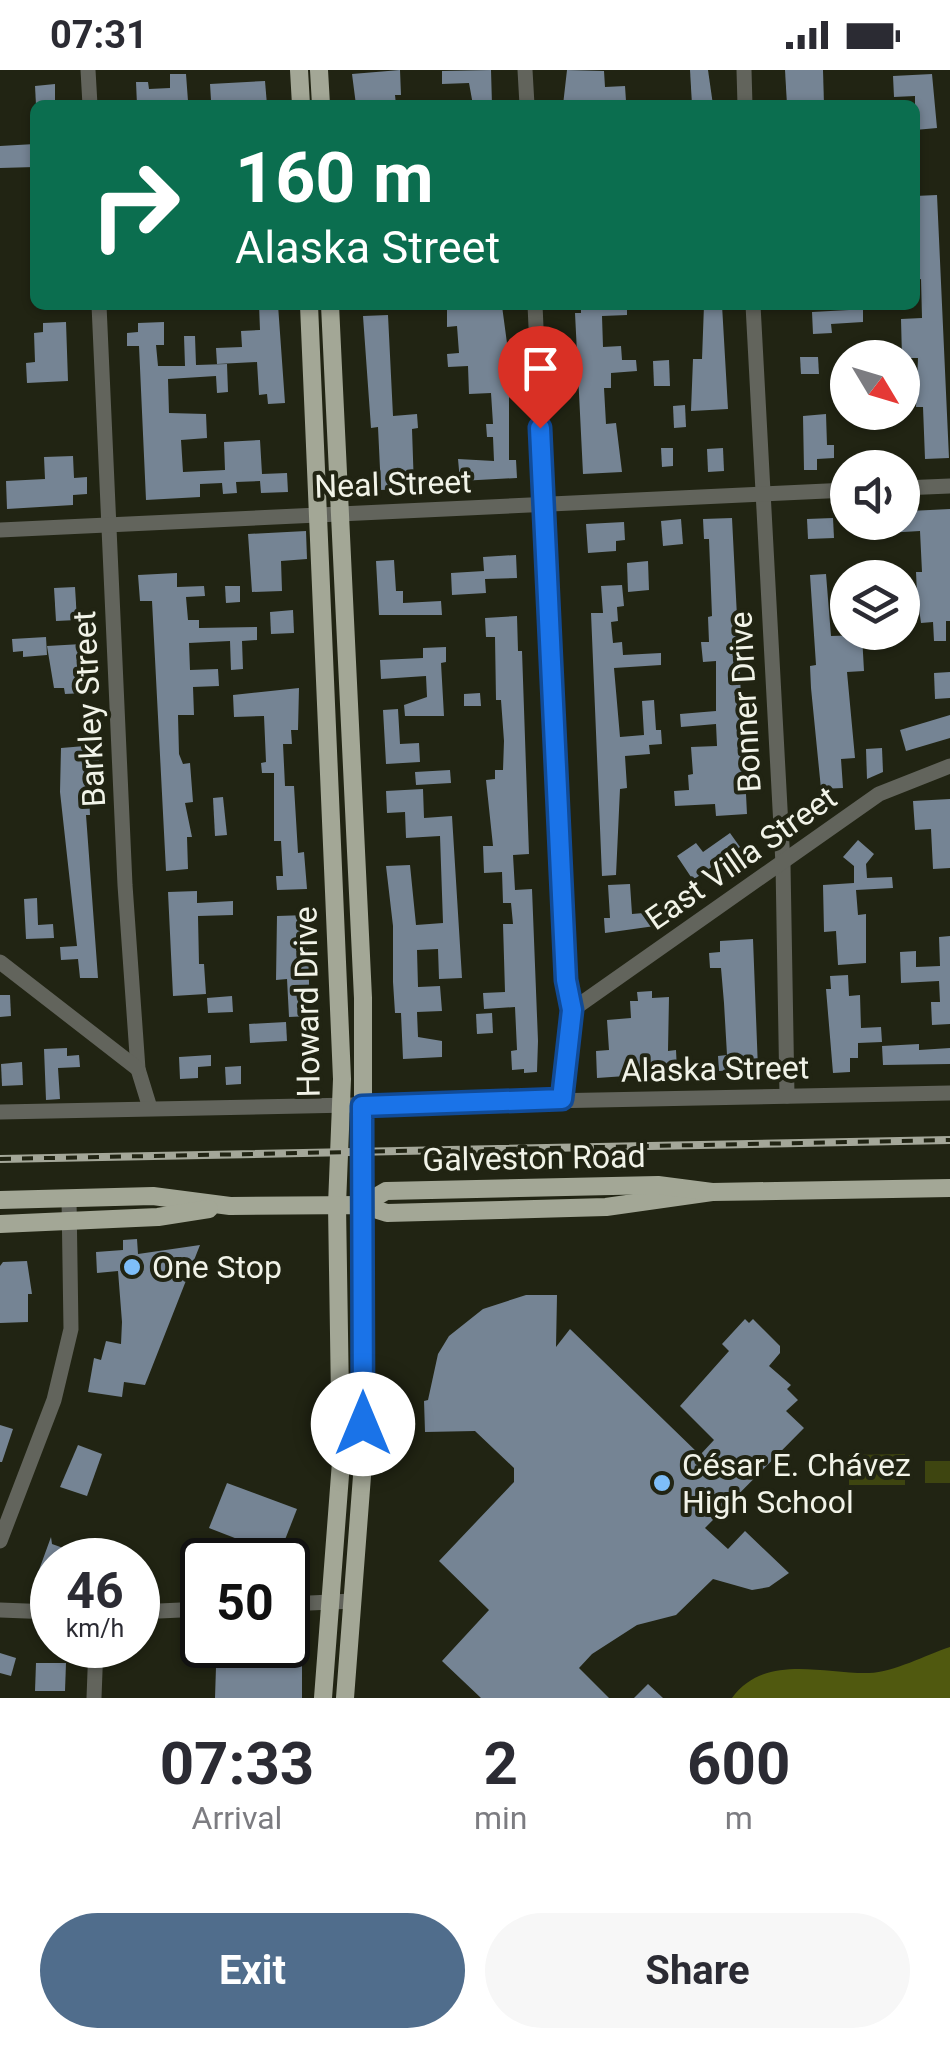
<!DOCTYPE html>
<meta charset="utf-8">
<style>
:root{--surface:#fff;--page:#f7f7f7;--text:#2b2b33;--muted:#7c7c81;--accent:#506d8c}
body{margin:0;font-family:Roboto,sans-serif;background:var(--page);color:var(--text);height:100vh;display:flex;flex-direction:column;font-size:38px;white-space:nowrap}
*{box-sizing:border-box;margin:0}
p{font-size:32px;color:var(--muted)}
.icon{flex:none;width:55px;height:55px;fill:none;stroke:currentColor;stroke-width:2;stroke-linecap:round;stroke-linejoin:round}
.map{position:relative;height:1628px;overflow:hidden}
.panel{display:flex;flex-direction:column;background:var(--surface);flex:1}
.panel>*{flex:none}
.banner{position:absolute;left:30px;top:30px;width:890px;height:210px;border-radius:15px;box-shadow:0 2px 8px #0004;background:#0b6e4f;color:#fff;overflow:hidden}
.needle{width:65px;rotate:128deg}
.controls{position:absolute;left:830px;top:270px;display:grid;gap:20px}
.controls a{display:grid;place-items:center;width:90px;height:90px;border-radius:50%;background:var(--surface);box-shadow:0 2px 8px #0004;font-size:50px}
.speed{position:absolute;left:30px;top:1468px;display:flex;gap:20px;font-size:50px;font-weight:700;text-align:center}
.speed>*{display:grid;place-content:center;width:130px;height:130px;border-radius:50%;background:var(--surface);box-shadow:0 2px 8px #0004;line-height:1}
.speed small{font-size:25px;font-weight:400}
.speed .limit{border:5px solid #111;border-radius:15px;background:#fff;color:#111}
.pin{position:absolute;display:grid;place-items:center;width:85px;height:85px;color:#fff;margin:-102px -42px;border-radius:50% 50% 50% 0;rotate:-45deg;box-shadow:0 0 10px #0007}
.pin .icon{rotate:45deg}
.me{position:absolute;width:110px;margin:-55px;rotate:0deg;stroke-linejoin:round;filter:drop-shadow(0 0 8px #0008)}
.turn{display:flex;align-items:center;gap:35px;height:210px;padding:0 40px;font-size:45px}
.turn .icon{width:130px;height:130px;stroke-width:2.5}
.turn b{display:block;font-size:70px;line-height:85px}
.eta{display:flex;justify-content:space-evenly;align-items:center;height:170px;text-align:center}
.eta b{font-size:60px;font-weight:700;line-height:70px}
.action{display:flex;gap:20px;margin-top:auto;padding:20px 40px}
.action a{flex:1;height:115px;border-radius:60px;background:var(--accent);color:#fff;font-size:40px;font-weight:700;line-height:115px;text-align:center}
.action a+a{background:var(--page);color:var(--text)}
.status{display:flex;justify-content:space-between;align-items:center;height:70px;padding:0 50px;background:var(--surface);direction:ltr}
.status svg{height:28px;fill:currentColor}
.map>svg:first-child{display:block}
.green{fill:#3e4510}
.forest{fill:#50590f}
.building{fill:#758494}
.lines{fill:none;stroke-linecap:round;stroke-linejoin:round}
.minor{stroke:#62645c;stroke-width:15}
.major{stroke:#a3a796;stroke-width:18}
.rail-casing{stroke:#a4a799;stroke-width:8}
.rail{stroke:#212413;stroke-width:4;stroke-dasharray:11;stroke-linecap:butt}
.route-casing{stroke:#114b97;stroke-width:25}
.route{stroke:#1a73e8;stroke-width:18}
.poi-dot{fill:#7ebef9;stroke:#212413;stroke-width:4}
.labels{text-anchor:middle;stroke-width:8;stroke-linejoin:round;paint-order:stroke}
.street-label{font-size:32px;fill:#f1f3e8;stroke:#212413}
.poi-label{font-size:32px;fill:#f1f3e8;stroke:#212413;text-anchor:start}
</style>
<div class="status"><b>07:31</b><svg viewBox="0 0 49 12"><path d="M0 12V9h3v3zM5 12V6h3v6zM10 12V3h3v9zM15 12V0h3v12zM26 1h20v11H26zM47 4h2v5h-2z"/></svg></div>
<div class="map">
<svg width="950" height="1628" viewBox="0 0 950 1628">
<rect width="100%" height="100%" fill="#212413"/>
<g class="green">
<path d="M905 1384V1415H849V1385Z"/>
<rect x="925" y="1391" width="25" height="22"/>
</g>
<path class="forest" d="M950 1577V1628H732C765 1583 823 1604 869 1603 894 1602 926 1585 950 1577Z"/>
<g class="building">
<path d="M400 0 401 25H395L396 35H356L352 4Z"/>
<path d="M491 0 492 35H473L469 13 442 14V1Z"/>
<path d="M567 0 604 1 605 17 625 16 626 31 563 35Z"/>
<path d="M690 0H708L713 35H692Z"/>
<path d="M785 0H823L824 35H787Z"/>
<path d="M170 4H186L188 31 137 35 136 12H148L149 19 170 18Z"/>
<path d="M932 4 937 58 915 60V26L894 27 893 6Z"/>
<path d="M265 11 267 35 211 30 210 14Z"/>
<path d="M55 14V35H36L35 16Z"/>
<path d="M35 74V97L0 98V76Z"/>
<path d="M937 125 949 388 925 389 923 337H916L918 288H902L901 249 922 248 921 209 917 210 915 126Z"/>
<path d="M259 235H278L285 333 268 334 267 324 259 325 257 292 217 294 216 278 242 277 241 261 260 260Z"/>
<path d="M581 235H627V245L602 246 603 277 621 276 622 290H636L637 301 611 303V318H604L606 354 616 353 622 402 583 404 575 243H581Z"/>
<path d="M704 235H722L728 339 691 341 693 289H702Z"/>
<path d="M849 235H863V252L831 254 832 263 813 264 812 242 849 240Z"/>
<path d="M502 236 509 288V390H516L517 408 460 411 458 389 494 391 493 367H487L486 354H493L491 323 469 324 468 296 448 297 447 284 459 283 457 256 447 257V239Z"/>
<path d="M388 245 393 346 417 344 418 358 412 359 414 418 381 420 378 357 371 358 363 246Z"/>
<path d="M66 252 68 311 27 313 26 293 35 292 34 263 43 262V253Z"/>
<path d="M164 252V275H156L158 296H185L184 266H195L196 295 227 294 228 322 217 323 216 306 168 309 169 343 206 344 207 368 181 370 183 402 225 400 224 372 260 370 262 404 287 403 288 422 261 423 260 411 236 412 237 423 223 424 222 413 200 414V427L146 430 139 276H127V263L138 262V253Z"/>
<path d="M800 287H818L819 304H801Z"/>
<path d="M669 290 670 316H654L653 291Z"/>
<path d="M685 335 686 357 674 358 673 336Z"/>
<path d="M826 344 827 375H834V388L817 389V400H804L803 346Z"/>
<path d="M661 378H673V396L662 397Z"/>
<path d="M723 378 724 401 708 402 707 379Z"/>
<path d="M73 386 74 408 87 407V424L73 425V435L7 439 6 411 45 409 44 387Z"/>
<path d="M950 439V551H946V571H934L933 552 921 553 917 524 916 502H922L920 461 886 463 885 452H902L911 448 910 441Z"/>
<path d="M732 448 747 744 716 746 715 734 675 736 674 721 689 720 688 705 693 704 691 677 717 676 716 654 681 657 680 644 716 641V591L703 592 701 572H709L708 547 712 546 709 469H704L703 449Z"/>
<path d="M833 448 834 468 808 469 807 449Z"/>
<path d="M681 449 683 474 663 476 661 451Z"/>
<path d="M624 452 625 470 616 471V481L588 483 586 454Z"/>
<path d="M306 461 307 489 281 491 282 521 252 522 248 464Z"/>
<path d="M516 485 517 508 485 509 486 523 452 525 451 503 484 501 483 487Z"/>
<path d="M394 490 396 521H403V533L441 531 442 545H379L376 491Z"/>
<path d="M648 491 649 520 628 522 627 493Z"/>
<path d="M177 503V517L204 516 205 526 186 527 188 550H199V558L257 557V570L242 571 243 599 231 600 230 571 189 573 190 600 218 599 219 616 193 617 194 645H178L179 684 183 694 190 693 193 732 185 733 192 767H187L188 799 166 801 152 531H140L138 505Z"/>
<path d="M826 504 831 566 862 565 864 601 847 602 855 688 841 689 843 718 821 719 811 618 810 596 816 595 810 505Z"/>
<path d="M622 515 624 536 617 537 618 551 611 552 613 573 622 572 623 585 661 583V595L614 598 620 667 644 665 642 631 654 630 656 660H661L662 674 649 675 650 684 625 686 627 718 620 719 616 805 602 806 591 543H603L601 516Z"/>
<path d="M225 516H240V532L226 533Z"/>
<path d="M75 517 77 550 56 551 54 518Z"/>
<path d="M293 540 294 563 271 564 270 542Z"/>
<path d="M517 546 518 581H522L529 784 513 785 515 820 532 819 538 971 537 1002 524 1003V999L512 1000 511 981 517 980 515 937 484 939 483 923 505 922 503 854H513L511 833H503L502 802 484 803 483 776H493L486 710 495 709V700H503L504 671 501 630H496L495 567H486L485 548Z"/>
<path d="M46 567 47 585 23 587V581L13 582 12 569Z"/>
<path d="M82 574 84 623 65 624 64 618H54L47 576Z"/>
<path d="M446 577V592L441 593 444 646H405L404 635 427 627 426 606 381 609 380 590 423 588V578Z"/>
<path d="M950 602V628L935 629 934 603Z"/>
<path d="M299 618 298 660H291L292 674H283L285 716H294L298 783 304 782 307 819 277 820 276 806H283L281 771H274V703H262L261 693 266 692 264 646 234 647 233 625Z"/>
<path d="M480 623 481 636H464V624Z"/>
<path d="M398 639 400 674 419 673 420 692 386 694 383 640Z"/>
<path d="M950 645V668L906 681 900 660Z"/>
<path d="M85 676 86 691 99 690V701L88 702 90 745H86L98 908H80L78 889 61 890 60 877 77 876 60 722 61 678Z"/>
<path d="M882 678 883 702 867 709 866 679Z"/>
<path d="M450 700 451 713 416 715 415 702Z"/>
<path d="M423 719 424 748 452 746 462 908 439 909 438 879 417 880 418 917 440 916 442 941 417 942 418 967 442 971V987L403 989 401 943H395L393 912V856L386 796 410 795 416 855 443 853 440 766 406 768 405 742 387 743 386 721Z"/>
<path d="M223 727 227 765 215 766 213 728Z"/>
<path d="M950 729V798L933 799 931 759 915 760 913 731Z"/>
<path d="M730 763 740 777 693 810 677 786 696 773 703 782Z"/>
<path d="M858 770 874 784 866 794 867 808 892 807 893 818 856 820 858 845 866 844V893L838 895 836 861 824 862 823 815 854 813V796L843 787Z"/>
<path d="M630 814 632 844 655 842V856L605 863 604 848H610L608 815Z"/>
<path d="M197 821V833L233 831V845L198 846 199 894H204L206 924 173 926 168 822Z"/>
<path d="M37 828 38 855 53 854 54 868 26 869 24 829Z"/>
<path d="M307 845 310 946 289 947 287 909 276 910 277 846Z"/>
<path d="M950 866V954L932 955 931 932H940L939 911 901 913 900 882 916 881V897L940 896 939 867Z"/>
<path d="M753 869 758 999 719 1001 718 986 727 985 724 933 721 898H710L709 883 720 882V871Z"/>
<path d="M848 905 849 926 860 925 861 958 881 957 882 972 858 973V988H850V1002L833 1003 826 919H831L830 906Z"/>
<path d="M652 921V928L669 927 668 981 676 980 677 1001 667 1002 666 993 640 995V1005L597 1008 596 981 609 980 607 950 631 948 630 931H638L637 922Z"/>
<path d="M0 925H10L11 946 0 947Z"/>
<path d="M232 926 233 942 208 943 207 928Z"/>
<path d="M492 943 493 963 477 964 476 944Z"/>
<path d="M286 952 287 971 250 973 249 954Z"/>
<path d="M919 974V980L950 978V994L883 995 882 976Z"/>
<path d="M67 978V986L79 985 80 997 58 998 60 1029 46 1030 44 979Z"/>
<path d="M211 985V996L198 997V1008L180 1009 179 987Z"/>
<path d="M22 992 23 1015 2 1016 1 994Z"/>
<path d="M241 996V1014L226 1015 225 997Z"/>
<path d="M137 1169 138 1184 200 1175 145 1315 124 1312 122 1327 88 1322 94 1288 101 1290 106 1271 121 1274 122 1252 118 1201 97 1203 96 1182 123 1180V1170Z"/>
<path d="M27 1191 32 1224H28V1252L0 1253V1196L3 1192Z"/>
<path d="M526 1225H557L556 1277 570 1259 700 1385 714 1370 680 1336 729 1281 722 1274 745 1249 749 1253 753 1249 780 1276V1283L769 1296 791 1315 787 1319 798 1330 786 1341 804 1358 705 1458 728 1479 745 1461 789 1503 769 1517 752 1520 713 1509 676 1545 637 1555 592 1584 579 1598 609 1628H481L442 1591 489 1540 439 1491 514 1412V1398L475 1361 425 1362 424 1331 428 1330 438 1284 449 1266 483 1239Z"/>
<path d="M0 1355 13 1359 2 1392H0Z"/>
<path d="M78 1375 102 1384 87 1426 60 1417Z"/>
<path d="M227 1413 297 1439 279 1485 209 1458Z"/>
<path d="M51 1467 52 1474 94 1489 52 1490V1517L35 1511Z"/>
<path d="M0 1583 16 1588 11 1606 0 1603Z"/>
<path d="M272 1590 302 1591V1628H215L216 1597 272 1598Z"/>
<path d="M36 1593H66L65 1621H35Z"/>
<path d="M648 1614 663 1628H634Z"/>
</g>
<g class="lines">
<g class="minor">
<path d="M88 0 90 35"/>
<path d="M525 0 527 35"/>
<path d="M744 0 745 35"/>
<path d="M99 235 125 815 138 999 150 1038"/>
<path d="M535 235 566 911 572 940 562 1029"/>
<path d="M753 235 783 794 787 1026"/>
<path d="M902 418 950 416"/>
<path d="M0 460 848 420"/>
<path d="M0 892 138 999"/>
<path d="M572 940 879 724 950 696"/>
<path d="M0 1042 950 1023"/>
<path d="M0 1471 54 1330 71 1259 69 1128"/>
<path d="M288 1534 353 1531"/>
<path d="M0 1540 52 1542"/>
<path d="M138 1542 202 1539"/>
<path d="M94 1628 96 1575"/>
</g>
<g class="major">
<path d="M299 0 301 35"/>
<path d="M319 0 321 35"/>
<path d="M309 235 342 1009 337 1135 341 1392 323 1628"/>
<path d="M330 235 363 928V1393L345 1628"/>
<path d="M0 1130 153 1126 230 1136 362 1135 387 1143 606 1137 712 1122"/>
<path d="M362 1135 386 1121 658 1115 712 1122 950 1118"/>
<path d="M0 1154 158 1147 209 1139"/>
</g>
<g class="rail-casing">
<path id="rail" d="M0 1089 950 1070"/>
</g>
<use href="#rail" class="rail"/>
</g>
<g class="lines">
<g class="route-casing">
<path id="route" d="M363 1354 362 1036 562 1029 572 940 566 910 540 358"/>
</g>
<use href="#route" class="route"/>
</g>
<g class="poi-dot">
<circle cx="132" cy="1197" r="10"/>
<circle cx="662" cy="1413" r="10"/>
</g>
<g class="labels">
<g class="street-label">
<text transform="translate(393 414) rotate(-2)" y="11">Neal Street</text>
<text transform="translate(745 632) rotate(-93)" y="11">Bonner Drive</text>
<text transform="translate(89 639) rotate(-93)" y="11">Barkley Street</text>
<text transform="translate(741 788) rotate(-35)" y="11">East Villa Street</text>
<text transform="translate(307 932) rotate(-91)" y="11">Howard Drive</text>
<text transform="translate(715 999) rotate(-1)" y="11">Alaska Street</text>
<text transform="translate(534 1088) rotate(-1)" y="11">Galveston Road</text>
</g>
<g class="poi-label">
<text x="152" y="1208">One Stop</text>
<text x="682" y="1406">César E. Chávez<tspan x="682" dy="37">High School</tspan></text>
</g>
</g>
</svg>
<div class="controls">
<a><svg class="needle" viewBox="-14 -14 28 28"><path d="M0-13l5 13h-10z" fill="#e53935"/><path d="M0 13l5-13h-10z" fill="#7c7c81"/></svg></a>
<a><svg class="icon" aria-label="sound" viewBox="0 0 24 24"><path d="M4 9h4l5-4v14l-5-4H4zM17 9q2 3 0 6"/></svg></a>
<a><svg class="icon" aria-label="layers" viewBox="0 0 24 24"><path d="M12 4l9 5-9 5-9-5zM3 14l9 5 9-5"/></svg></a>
</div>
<div class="speed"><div>46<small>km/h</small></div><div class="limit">50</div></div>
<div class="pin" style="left:540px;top:358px;background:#d93025"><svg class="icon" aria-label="arrive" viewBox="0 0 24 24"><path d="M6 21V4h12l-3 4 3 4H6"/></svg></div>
<svg class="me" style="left:363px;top:1354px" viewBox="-20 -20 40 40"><circle r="19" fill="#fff"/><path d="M0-13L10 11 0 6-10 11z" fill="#1a73e8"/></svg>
<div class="banner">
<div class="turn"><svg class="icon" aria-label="right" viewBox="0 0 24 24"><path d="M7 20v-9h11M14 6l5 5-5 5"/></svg><div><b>160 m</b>Alaska Street</div></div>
</div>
</div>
<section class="panel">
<div class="eta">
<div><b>07:33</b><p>Arrival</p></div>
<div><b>2</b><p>min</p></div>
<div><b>600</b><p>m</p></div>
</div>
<div class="action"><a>Exit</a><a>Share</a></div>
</section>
